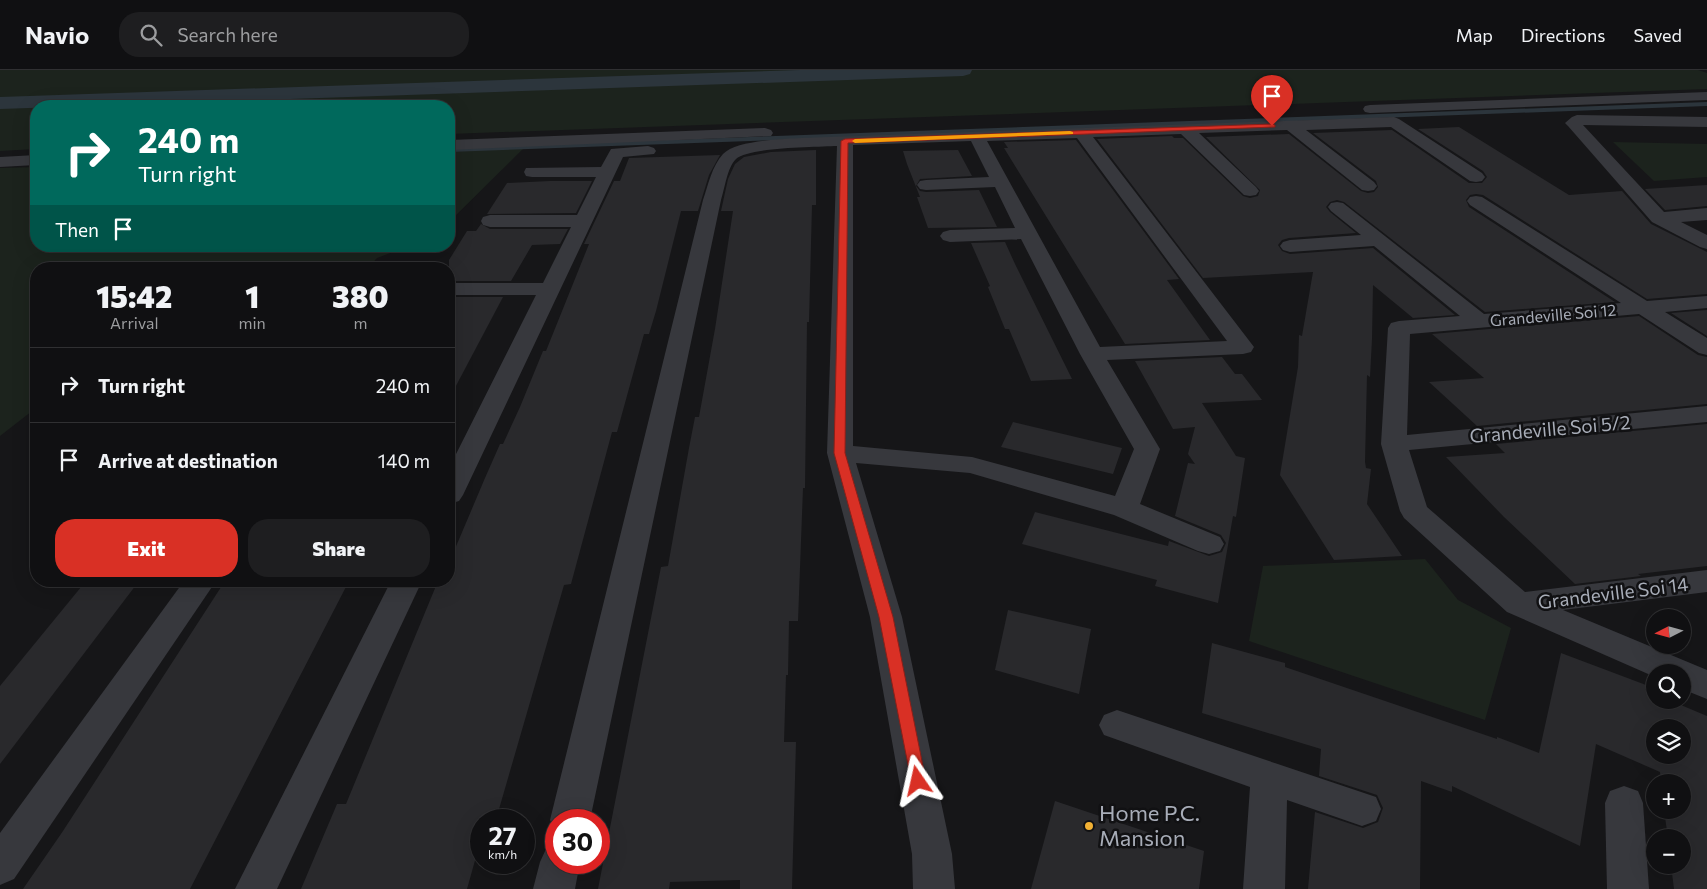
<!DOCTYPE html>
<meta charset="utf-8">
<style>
:root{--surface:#101012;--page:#1e1e20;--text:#f1f3f6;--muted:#9c9d9f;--line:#303032;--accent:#d93025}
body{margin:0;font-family:Commissioner,sans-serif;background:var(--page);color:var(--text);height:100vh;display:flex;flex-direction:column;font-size:19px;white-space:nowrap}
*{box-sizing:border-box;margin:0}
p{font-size:16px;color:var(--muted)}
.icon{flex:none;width:28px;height:28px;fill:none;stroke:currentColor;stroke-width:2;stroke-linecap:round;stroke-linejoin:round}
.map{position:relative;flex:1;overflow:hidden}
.side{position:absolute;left:30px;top:192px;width:425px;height:325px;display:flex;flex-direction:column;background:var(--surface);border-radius:20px;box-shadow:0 5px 20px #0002,0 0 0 1px var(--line)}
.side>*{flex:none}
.banner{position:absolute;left:30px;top:30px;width:425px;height:152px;border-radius:20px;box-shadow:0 5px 20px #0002,0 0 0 1px var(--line);background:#00695c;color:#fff;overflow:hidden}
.needle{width:32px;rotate:264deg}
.controls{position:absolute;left:1646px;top:539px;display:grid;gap:10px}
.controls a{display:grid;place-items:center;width:45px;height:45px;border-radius:50%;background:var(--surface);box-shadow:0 5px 20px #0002,0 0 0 1px var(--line);font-size:25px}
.speed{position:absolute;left:470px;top:739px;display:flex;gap:10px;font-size:25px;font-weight:700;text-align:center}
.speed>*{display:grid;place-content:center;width:65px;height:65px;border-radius:50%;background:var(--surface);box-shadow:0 5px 20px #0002,0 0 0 1px var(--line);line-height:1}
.speed small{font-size:12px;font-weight:400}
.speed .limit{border:8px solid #d22;background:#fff;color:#111}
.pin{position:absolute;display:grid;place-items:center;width:42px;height:42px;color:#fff;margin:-51px -21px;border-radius:50% 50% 50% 0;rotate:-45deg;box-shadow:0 0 5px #0007}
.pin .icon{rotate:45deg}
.me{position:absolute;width:55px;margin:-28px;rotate:349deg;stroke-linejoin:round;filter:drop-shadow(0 0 4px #0008)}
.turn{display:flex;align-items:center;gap:18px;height:105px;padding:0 25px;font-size:22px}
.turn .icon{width:65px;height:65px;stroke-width:2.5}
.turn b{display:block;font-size:35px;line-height:42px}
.then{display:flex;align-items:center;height:48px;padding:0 25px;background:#0003;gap:10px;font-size:19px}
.eta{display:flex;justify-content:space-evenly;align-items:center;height:85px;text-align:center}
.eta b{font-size:30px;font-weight:800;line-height:35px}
.button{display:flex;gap:10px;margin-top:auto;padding:10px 25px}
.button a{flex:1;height:58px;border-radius:20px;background:var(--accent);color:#fff;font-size:20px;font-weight:800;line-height:58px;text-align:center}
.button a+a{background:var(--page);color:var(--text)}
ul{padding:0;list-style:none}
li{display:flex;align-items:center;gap:15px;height:75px;padding:0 25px;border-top:1px solid var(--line)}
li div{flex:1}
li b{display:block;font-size:19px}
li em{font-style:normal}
header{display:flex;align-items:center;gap:30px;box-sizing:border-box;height:70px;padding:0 25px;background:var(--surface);border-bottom:1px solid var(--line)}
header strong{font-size:24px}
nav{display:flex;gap:28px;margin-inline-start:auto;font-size:18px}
.search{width:350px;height:45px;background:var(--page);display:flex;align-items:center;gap:12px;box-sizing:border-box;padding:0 18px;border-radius:20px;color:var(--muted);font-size:19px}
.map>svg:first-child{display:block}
.green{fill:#1c231d}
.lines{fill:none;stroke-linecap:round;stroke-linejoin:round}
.stream{fill:#2c353c;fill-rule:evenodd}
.canal{fill:#2c353c;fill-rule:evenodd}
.building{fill:#29292c;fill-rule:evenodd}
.minor{fill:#37383d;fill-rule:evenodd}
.route{fill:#d93025;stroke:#8d1f18}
.slow{fill:#f59e0b}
.poi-dot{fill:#f2b134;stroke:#111113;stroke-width:2}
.labels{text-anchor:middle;stroke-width:5;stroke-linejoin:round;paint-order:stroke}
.far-street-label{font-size:16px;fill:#a8adb8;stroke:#111113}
.street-label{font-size:19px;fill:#a8adb8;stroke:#111113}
.near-poi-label{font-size:22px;fill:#a8adb8;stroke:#111113;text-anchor:start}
</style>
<header>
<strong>Navio</strong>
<div class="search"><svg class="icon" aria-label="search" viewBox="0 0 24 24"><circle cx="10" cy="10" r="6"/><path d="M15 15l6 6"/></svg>Search here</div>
<nav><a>Map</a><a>Directions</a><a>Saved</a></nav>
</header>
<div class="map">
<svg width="1707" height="819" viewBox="0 0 1707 819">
<rect width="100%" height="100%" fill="#161618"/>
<g class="green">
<path d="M0 0H1698L1707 3V19L449 64V36H36V79L0 81Z"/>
<path d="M1613 72 1707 74V107L1654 111Z"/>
<path d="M525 77 449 152V80Z"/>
<path d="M36 97V176H409L377 188 367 199H36V338L0 366V98Z"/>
<path d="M1425 489 1458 530 1511 558 1485 650 1249 571 1263 496Z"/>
</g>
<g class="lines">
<path class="stream" d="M1707 32V36L449 82V78Z"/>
<path class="canal" d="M800 0H972L970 4 963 6 0 39V27Z"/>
</g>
<g class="building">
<path d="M1459 57 1569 125 1622 121 1651 154 1707 182V224L1647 229 1483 125 1476 124 1470 125 1466 130 1469 137 1615 232 1485 242 1344 132 1337 130 1330 132 1326 137 1330 142 1356 163 1289 168 1282 170 1278 175 1282 181 1290 184 1373 178 1455 245 1413 248 1373 215 1372 269 1370 307 1367 305 1365 392 1366 398 1371 399 1367 434 1402 486 1334 490 1280 405 1298 297 1299 265 1302 266 1313 202 1203 208 1097 69 1172 66 1174 68H1183L1243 126 1250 128 1258 126 1260 120 1206 67 1289 64 1361 121 1368 123 1374 122 1378 117 1376 111 1313 63 1392 60 1469 113H1482L1487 107 1483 101 1418 59Z"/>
<path d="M1076 70 1179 209 1167 210 1210 270 1125 274 1004 78H1008L1004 72Z"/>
<path d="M816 80V135H812L809 252H807L805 418H803L798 551H789L788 605H786L784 672H796L792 819H740V810L670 812 669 819H598L661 497 668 496 689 378 695 347H699L715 259 733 141H721L728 109 735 94 744 87 771 82Z"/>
<path d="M958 80 972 106 920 109 916 116 920 121 926 122 979 120 997 157 928 158 917 127H920L907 94 903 81Z"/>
<path d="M720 85 709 105 698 141H681L656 241 649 264H644L617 362H612L571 514 564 515 497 746H481V769L467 819H301L337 734H346L438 511H449V493L485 408 500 374H503L520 337 543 281H546L587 179 589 174H584L614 111H620L629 88Z"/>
<path d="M550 111H592L576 143 487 144 507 113Z"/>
<path d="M1707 115V136L1665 140 1645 119Z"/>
<path d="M481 154 490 159H568L560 174 532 175 511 211H449V190L467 161H476Z"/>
<path d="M1005 172 1015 194 1072 309 1031 311 1009 259H1005L988 217 990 216 971 173Z"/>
<path d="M449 227H503L449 329Z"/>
<path d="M1707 240V266L1671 243Z"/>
<path d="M1639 246 1698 285 1707 287V334L1477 356 1429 312 1484 308 1432 264Z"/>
<path d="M1222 287 1235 304H1242L1262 330 1202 333 1236 386 1245 388 1236 447 1233 446 1218 533 1155 516 1157 510 1022 474 1035 442 1168 476 1169 471 1209 486 1222 482 1226 473 1221 465 1175 446 1188 393 1195 394 1188 384 1195 357 1173 359 1135 291Z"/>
<path d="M1013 352 1122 378 1113 404 1001 377Z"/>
<path d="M1707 354V496L1638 504 1641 506 1575 514 1504 447 1446 387 1505 383 1496 374Z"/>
<path d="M86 511H139L0 694V616Z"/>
<path d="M225 511H349L190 819H23L63 761Z"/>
<path d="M1008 540 1091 559 1079 624 995 600Z"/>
<path d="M1212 573 1285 593V597L1497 669V667L1539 683 1561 583 1646 615 1645 620 1655 624V630H1669L1707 646V819H1674L1671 795H1682V768H1668L1664 740H1682V712H1661L1660 702 1596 674 1580 776 1452 716V722L1421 711 1420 819H1308L1315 742 1363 758 1378 752 1383 738 1377 725 1319 706 1321 679 1202 643ZM1655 658H1682V685H1655Z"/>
<path d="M1055 731 1204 781 1199 819H1031Z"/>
</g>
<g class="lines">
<g class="minor">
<path d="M1707 22V30L1370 43 1365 42 1363 39 1365 36 1370 35Z"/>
<path d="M1577 45 1707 47V57L1583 55 1664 142 1707 138V150L1681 152 1707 165V179L1700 177 1652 152 1568 56 1565 53 1572 47Z"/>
<path d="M1394 47 1399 49 1482 103 1485 107 1482 111 1476 112 1470 111 1391 57 1306 60 1374 112 1377 116 1374 120 1368 121 1362 120 1287 60 1199 63 1256 117 1259 121 1256 125 1250 126 1244 125 1181 64 1093 67 1254 277 1251 282 1243 284 1107 290 1160 379 1140 434 1220 467 1224 474 1220 481 1209 484 1198 481 1114 445 970 403 856 393 902 547 952 784 955 819H913L912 784 870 547 827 383 837 76C817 77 749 77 736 89 727 98 725 118 721 130L590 750H556V762L550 750 703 130C708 115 712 96 723 84 736 70 783 69 802 68ZM1077 68 1227 271 1100 277 987 71ZM971 71 989 107 926 110 920 111 917 115 920 119 926 120 995 117 1015 158 950 160 943 162 940 166 943 170 950 172 1021 169 1080 284 1134 379 1115 426 972 387 853 376V75Z"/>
<path d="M765 58 771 60 773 63 771 66 449 80V70Z"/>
<path d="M648 76 654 78 656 81 654 84 623 87 463 425 459 431 449 434V398L536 225H449V213H543L571 157H490L483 155 481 151 483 147 490 145H577L596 107H532L526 106 524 102 526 98 601 97 611 79Z"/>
<path d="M36 85V95L0 97V87Z"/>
<path d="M1476 126 1482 127 1647 231 1707 226V238L1665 242 1707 268V285L1699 283 1639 244 1410 264 1407 365 1707 336V352L1409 380 1427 437 1525 522 1707 500V522L1563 540 1707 600V629L1682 619V602H1655V607L1507 542 1404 448 1400 441 1381 374 1388 258 1391 253 1399 251 1460 246 1374 176 1290 182 1283 180 1280 176 1283 172 1290 170 1361 165 1331 141 1328 137 1331 133 1337 132 1343 133 1484 244 1621 233 1470 135 1467 131 1470 127Z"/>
<path d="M184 511H216L14 809 0 815V763Z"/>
<path d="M391 511H422L277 819H235Z"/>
<path d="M1117 640 1376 727 1381 739 1376 751 1362 756 1287 730 1285 819H1243L1250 717 1104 665 1099 655 1104 645Z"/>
<path d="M1624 716 1638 721 1643 733 1649 819H1607L1605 733 1610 721Z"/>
<path d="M556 775V792H580L575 819H533L540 792 546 779Z"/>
</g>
</g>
<path class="route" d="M1272 54 1275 55V57L848 73 845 383 893 547 926 711 924 715 918 717 912 715 879 547 834 383 841 71 845 69Z"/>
<path class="slow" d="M1070 61 1073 62V64L855 73 852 71 855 69Z"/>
<circle class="poi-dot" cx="1089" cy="756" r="5"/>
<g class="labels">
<g class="far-street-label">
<text transform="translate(1553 245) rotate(-5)" y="6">Grandeville Soi 12</text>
</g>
<g class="street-label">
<text transform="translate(1550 359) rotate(-5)" y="7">Grandeville Soi 5/2</text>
<text transform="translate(1613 523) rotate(-7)" y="7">Grandeville Soi 14</text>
</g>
<g class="near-poi-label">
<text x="1099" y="751">Home P.C.<tspan x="1099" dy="25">Mansion</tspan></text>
</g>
</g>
</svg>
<div class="controls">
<a><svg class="needle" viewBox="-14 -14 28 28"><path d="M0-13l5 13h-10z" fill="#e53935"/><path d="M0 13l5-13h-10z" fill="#9c9d9f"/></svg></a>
<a><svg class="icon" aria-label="search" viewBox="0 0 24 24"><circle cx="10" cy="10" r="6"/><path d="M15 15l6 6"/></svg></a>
<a><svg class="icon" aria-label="layers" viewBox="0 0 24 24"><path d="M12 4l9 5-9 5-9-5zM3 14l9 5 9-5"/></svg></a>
<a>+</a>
<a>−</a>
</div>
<div class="speed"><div>27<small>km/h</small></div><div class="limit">30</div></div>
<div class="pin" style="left:1272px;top:56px;background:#d93025"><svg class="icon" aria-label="arrive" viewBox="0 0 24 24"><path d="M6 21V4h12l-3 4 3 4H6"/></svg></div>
<svg class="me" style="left:918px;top:711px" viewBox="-20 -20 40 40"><path d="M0-17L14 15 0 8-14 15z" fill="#d93025" stroke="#fff" stroke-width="4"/></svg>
<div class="banner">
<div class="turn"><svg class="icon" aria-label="right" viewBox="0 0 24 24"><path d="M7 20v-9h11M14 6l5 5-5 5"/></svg><div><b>240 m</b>Turn right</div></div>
<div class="then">Then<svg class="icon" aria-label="arrive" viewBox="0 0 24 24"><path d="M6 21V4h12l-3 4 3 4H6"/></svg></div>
</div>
<section class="side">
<div class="eta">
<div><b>15:42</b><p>Arrival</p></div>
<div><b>1</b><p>min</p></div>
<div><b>380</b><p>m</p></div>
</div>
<ul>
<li><svg class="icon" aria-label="right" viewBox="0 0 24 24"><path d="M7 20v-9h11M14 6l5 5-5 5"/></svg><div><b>Turn right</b></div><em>240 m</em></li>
<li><svg class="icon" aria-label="arrive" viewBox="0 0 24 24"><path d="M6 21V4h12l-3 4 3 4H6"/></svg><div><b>Arrive at destination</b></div><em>140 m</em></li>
</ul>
<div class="button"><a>Exit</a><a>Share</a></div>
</section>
</div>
